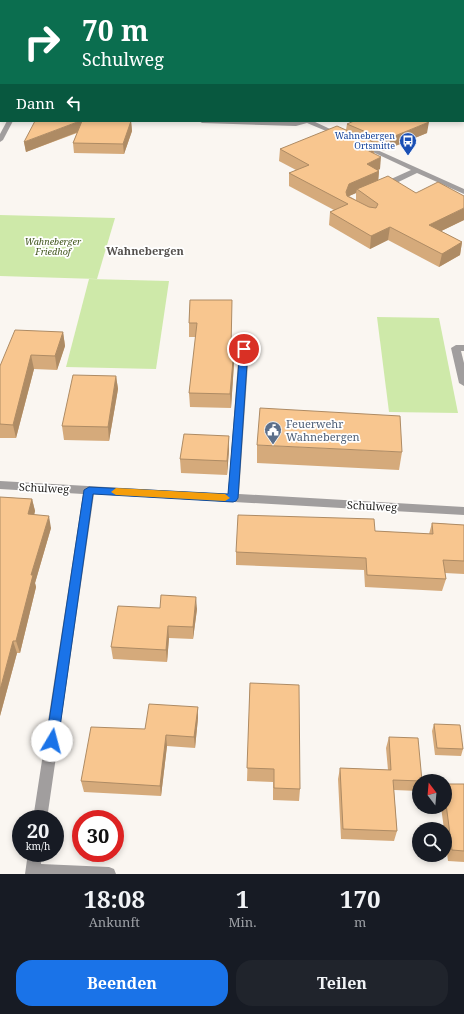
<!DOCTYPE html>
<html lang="de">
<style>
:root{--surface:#171b24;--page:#20242c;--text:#f1f3f6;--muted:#9ea1a6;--accent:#1a73e8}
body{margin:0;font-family:"Noto Serif",serif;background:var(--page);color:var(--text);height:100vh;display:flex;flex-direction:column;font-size:15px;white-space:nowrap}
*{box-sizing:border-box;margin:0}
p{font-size:13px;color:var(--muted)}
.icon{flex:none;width:22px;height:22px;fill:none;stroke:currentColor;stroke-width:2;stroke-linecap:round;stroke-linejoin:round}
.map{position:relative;height:874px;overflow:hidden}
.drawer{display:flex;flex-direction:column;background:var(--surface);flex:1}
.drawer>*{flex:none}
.guide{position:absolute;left:0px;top:0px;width:464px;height:122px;box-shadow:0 2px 6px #0003;background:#0b6e4f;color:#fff;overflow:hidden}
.needle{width:26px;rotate:344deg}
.controls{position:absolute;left:412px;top:774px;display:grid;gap:8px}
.controls a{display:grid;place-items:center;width:40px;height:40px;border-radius:50%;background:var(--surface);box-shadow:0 2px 6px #0003;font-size:20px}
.speed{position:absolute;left:12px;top:810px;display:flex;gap:8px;font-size:20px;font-weight:700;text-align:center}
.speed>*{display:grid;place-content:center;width:52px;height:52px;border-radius:50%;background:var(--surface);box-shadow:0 2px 6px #0003;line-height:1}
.speed small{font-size:10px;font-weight:400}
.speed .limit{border:6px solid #d22;background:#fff;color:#111}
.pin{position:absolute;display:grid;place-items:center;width:34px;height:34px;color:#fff;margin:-17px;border:2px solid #fff;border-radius:50%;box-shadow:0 1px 4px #0007}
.me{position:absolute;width:44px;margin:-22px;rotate:8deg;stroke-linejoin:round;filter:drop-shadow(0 0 3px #0008)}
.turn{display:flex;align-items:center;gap:14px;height:84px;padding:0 16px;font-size:18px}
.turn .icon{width:52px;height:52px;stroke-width:2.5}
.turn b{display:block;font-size:28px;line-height:34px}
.then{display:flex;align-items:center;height:38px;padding:0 16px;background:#0003;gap:8px;font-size:15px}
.eta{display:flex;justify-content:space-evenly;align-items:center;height:68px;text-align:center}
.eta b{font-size:24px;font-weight:700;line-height:28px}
.cta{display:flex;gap:8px;margin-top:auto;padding:8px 16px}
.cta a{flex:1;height:46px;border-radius:16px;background:var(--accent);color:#fff;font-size:16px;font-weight:700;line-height:46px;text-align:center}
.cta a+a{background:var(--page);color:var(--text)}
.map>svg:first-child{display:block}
.green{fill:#cee9a9}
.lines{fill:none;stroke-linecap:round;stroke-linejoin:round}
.minor{fill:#a19e9e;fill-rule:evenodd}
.wall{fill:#d5aa7b;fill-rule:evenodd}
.shaded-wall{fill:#ae8b64}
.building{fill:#f8c68f;stroke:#ae8b64}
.route{fill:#1a73e8;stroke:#114b97}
.slow{fill:#f59e0b}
.labels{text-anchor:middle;stroke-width:3.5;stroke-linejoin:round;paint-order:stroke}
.far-transit-label{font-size:9px;fill:#164399;stroke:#fff;text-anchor:end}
.far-park-label{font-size:9px;font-style:italic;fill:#42571e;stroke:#fff}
.far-quarter-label{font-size:11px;font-weight:bold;fill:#54504d;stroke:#fff}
.service-label{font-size:11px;fill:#4e5e75;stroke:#fff;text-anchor:start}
.street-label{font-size:11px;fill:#1d1c1a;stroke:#fff}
</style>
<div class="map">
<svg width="464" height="874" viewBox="0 0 464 874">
<rect width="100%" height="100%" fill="#faf6f1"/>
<g class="green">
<path d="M0 215 115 218 97 279 0 276Z"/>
<path d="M89 279 169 281 156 369 66 367Z"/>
<path d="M377 317 439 318 458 413 389 412Z"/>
</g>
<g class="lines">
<g class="minor">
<path d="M45 0H52L53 1H46Z"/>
<path d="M449 0H461L462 1H450Z"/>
<rect x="0" y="113" width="1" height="4"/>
<path d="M7 121H13L3 140 0 142V134Z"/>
<path d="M199 121H313L343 135 338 136 307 123 296 126 202 123Z"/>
<path d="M360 144H364L464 189V194L417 173 386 188H380V184L411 170 360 146Z"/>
<path d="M456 345H464V351H461L464 363V386L459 383 451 348Z"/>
<path d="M244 346 249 349 239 494 464 507V515L94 494 47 819H33L83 494 0 489V481L228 494 239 349Z"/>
<path d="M28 853H42L41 864 109 867 114 869 116 874H25Z"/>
</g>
</g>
<g class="wall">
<path d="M0 0 1 1V26L0 25Z"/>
<path d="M131 121 132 131 124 154 74 153 73 143 77 133 26 152 24 142Z"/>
<path d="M347 124 427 133 383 151 374 147V153L380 169 378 170 379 171 378 180 416 193 464 220 441 231 462 242 460 255 439 267 388 240 370 249 329 225 330 212 334 210 289 186V173L296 170 279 161 280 149 346 130ZM356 193V200L349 196Z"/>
<path d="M190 300 232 349H234V363L231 408 190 407 189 393 196 337H189V323Z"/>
<path d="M63 332 65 346 57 370 34 369 16 438H0V366Z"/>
<path d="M116 376 118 389 109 441 64 440 62 426Z"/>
<path d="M229 436V450L227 475 181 473 180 459Z"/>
<path d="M257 445 402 452 399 470 257 463Z"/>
<path d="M0 497 32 499 35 511 34 515 51 528 35 583 36 587 20 653H17L0 716Z"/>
<path d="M432 523 464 525V574L445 573 446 579 442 591 365 587 364 570 236 565V552L375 531 429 534Z"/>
<path d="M197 609 193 639 169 638 167 662 113 659 111 647Z"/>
<path d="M250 683 300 789 299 801 273 800V782L247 781Z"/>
<path d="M198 707V718L195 748 167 746 161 796 84 792 81 781 145 729Z"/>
<path d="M434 724 463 749 461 756 435 755 432 731Z"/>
<path d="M389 737 422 781H419V791L394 790 397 831 394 841 341 839 338 779 340 768 388 770 386 748Z"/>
<path d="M445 784H464V862L448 861 445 838V829H444L441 807H445Z"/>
</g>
<g class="shaded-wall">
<path d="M80 121H82L83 130 26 152 24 142Z"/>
<path d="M131 121 132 131 124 154 123 144Z"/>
<path d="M429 122 427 133 383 151 385 140Z"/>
<path d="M375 143 373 155 363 148Z"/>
<path d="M381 157 380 169 365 176 367 164Z"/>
<path d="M379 171 378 184 357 189 356 193 347 197 346 192 349 184Z"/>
<path d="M464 208V220L427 238 429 225Z"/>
<path d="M390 227 388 240 370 249 371 236Z"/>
<path d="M462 242 460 255 439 267 442 254Z"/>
<path d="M63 332 65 346 57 370 55 356Z"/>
<path d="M234 349V363L231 408 230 394Z"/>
<path d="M31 355 34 369 16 438 13 425Z"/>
<path d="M116 376 118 389 109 441 108 427Z"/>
<path d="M229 436V450L227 475V461Z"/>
<path d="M32 499 35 511 31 527 28 514Z"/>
<path d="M49 516 51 528 35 583 36 587 20 653 16 641 31 575Z"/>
<path d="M196 597 197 609 193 639V627Z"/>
<path d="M168 626 169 638 167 662 166 650Z"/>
<path d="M13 641 17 653 0 716V690Z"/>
<path d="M198 707V718L195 748 194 737Z"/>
<path d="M166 735 167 746 161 796 160 786Z"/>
</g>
<g class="building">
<path d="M0 0H18L20 1H1V16H0Z"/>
<path d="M35 121H80L24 142Z"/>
<path d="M82 121H131L123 144 73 143Z"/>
<path d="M354 121H426L429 122 385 140 347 124Z"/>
<path d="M337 126 375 143 363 148 381 157 367 164 379 171 349 184 346 192 347 196 369 207 376 208 378 204 357 189 388 176 416 193 438 182 464 196V208L429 225 462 242 442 254 390 227 371 236 330 212 348 204 289 173 309 165 280 149Z"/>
<path d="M190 300H232L231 349H234L230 394 189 393 197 323H189Z"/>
<path d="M15 330 63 332 55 356 31 355 13 425 0 424V366Z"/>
<path d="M73 375 116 376 108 427 62 426Z"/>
<path d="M260 408 400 416 402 452 257 445Z"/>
<path d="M184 434 229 436 227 461 180 459Z"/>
<path d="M0 497 32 499 28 514 49 516 31 575H33L16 641H13L0 690Z"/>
<path d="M238 515 374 519 375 531 433 534 432 523 464 525V561L443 560 446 579 367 575 366 558 236 552Z"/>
<path d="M161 595 196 597 193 627 168 626 166 650 111 647 118 606 160 608Z"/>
<path d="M250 683 299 685 300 789 274 788V769L247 768Z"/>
<path d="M149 704 198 707 194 737 166 735 160 786 81 781 91 727 145 729Z"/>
<path d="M434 724 460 725 463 749 437 748Z"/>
<path d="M389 737 418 738 422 781 393 780 397 831 343 829 340 768 391 770Z"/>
<path d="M445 784H464V851L452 850 445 796Z"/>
</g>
<path class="route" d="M244 346 248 349 238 498 236 501 233 502 93 494 58 741 56 745 52 746 48 745 46 741 84 490 89 487 228 494 240 349Z"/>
<path class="slow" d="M116 488 225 494 230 498 225 501 116 495 111 492Z"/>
<defs>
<g id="bus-pin" transform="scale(0.9)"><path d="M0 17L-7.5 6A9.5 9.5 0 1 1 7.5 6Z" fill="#1a4fb4" stroke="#fff"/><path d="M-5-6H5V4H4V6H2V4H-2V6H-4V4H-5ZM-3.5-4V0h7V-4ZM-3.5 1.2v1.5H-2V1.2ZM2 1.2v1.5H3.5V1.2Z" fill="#fff"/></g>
<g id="civic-pin" transform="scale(0.9)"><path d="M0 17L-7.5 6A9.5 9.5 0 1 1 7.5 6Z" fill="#5c6f8a" stroke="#fff"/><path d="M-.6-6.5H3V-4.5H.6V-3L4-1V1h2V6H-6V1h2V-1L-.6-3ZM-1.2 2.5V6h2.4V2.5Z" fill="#fff"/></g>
</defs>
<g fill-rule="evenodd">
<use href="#bus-pin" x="408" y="141"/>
<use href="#civic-pin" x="273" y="430"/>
</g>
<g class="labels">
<g class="far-transit-label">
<text x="395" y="139">Wahnebergen<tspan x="395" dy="10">Ortsmitte</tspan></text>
</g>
<g class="far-park-label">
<text x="53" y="245">Wahneberger<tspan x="53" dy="10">Friedhof</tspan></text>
</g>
<g class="far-quarter-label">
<text x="145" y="255">Wahnebergen</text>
</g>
<g class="service-label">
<text x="286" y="428">Feuerwehr<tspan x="286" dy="13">Wahnebergen</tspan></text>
</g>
<g class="street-label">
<text transform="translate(44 488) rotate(3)" y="4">Schulweg</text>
<text transform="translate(372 506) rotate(3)" y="4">Schulweg</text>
</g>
</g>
</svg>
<div class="controls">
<a><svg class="needle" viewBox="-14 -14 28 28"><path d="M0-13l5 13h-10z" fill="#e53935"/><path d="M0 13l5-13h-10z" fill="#9ea1a6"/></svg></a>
<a><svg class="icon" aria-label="search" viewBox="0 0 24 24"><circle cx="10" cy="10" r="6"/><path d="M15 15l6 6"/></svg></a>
</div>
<div class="speed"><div>20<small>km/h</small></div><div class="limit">30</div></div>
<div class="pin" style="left:244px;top:349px;background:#d93025"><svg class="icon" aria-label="arrive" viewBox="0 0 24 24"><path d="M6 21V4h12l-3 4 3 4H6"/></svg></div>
<svg class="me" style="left:52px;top:741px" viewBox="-20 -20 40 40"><circle r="19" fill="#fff"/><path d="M0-13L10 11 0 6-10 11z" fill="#1a73e8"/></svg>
<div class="guide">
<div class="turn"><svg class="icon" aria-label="right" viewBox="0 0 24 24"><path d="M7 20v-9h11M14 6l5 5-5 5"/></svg><div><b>70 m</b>Schulweg</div></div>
<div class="then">Dann<svg class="icon" aria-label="left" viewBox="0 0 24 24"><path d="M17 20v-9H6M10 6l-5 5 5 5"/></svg></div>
</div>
</div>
<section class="drawer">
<div class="eta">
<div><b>18:08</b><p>Ankunft</p></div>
<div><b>1</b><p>Min.</p></div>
<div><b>170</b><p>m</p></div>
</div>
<div class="cta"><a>Beenden</a><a>Teilen</a></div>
</section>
